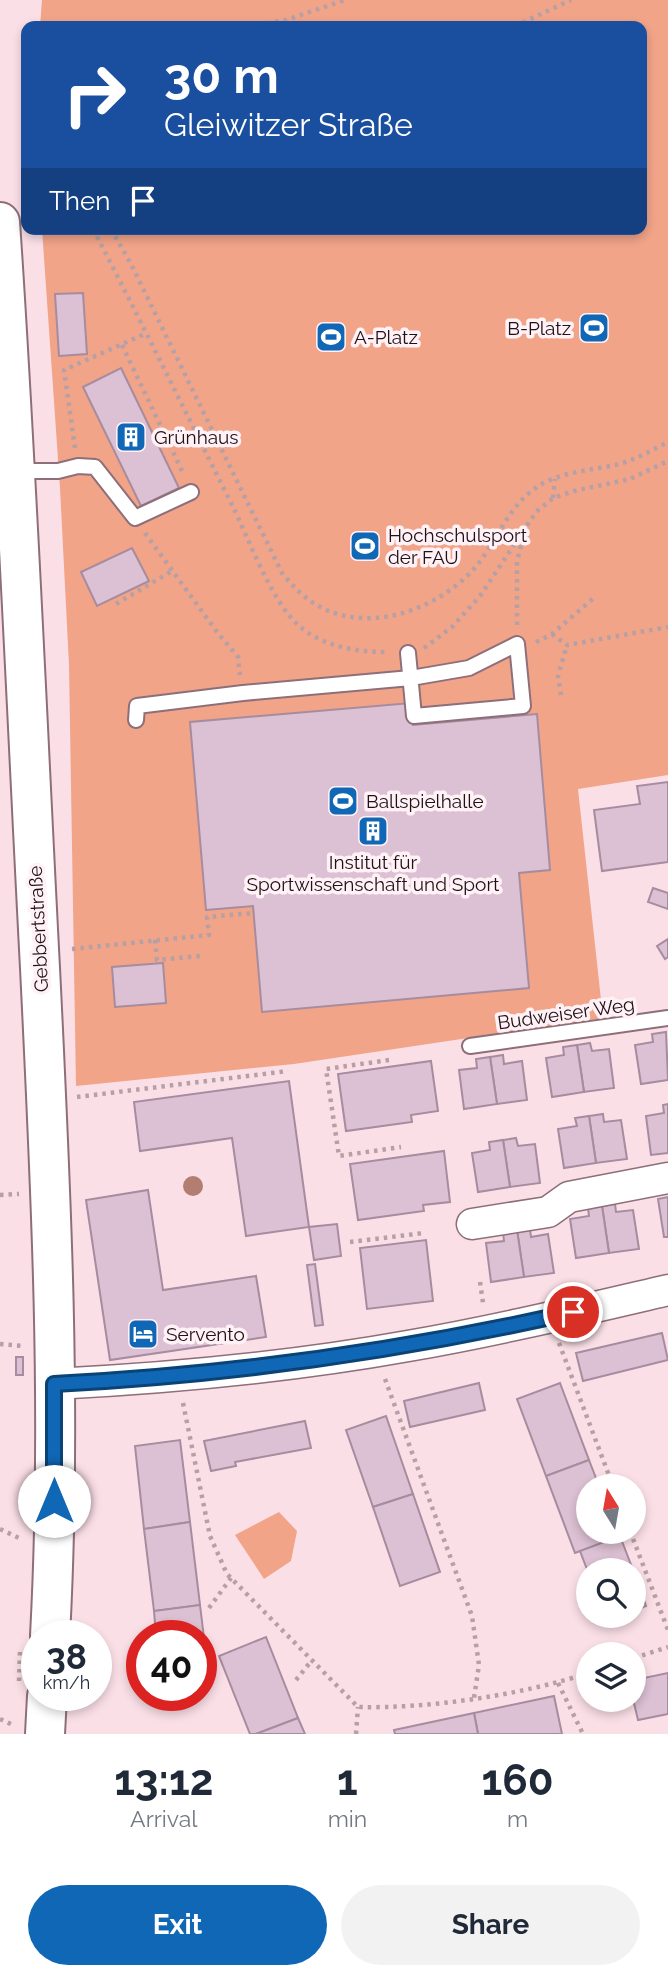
<!DOCTYPE html>
<meta charset="utf-8">
<style>
:root{--surface:#fff;--page:#f2f2f3;--text:#1f2937;--muted:#747a83;--accent:#1067b5}
body{margin:0;font-family:Raleway,sans-serif;background:var(--page);color:var(--text);height:100vh;display:flex;flex-direction:column;font-size:26px;white-space:nowrap}
*{box-sizing:border-box;margin:0}
p{font-size:23px;color:var(--muted)}
.icon{flex:none;width:38px;height:38px;fill:none;stroke:currentColor;stroke-width:2;stroke-linecap:round;stroke-linejoin:round}
.map{position:relative;height:1734px;overflow:hidden}
.drawer{display:flex;flex-direction:column;background:var(--surface);flex:1}
.drawer>*{flex:none}
.hud{position:absolute;left:21px;top:21px;width:626px;height:214px;border-radius:14px;box-shadow:0 4px 10px #0003;background:#1a4fa0;color:#fff;overflow:hidden}
.needle{width:46px;rotate:349deg}
.fabs{position:absolute;left:576px;top:1474px;display:grid;gap:14px}
.fabs a{display:grid;place-items:center;width:70px;height:70px;border-radius:50%;background:var(--surface);box-shadow:0 4px 10px #0003;font-size:35px}
.speed{position:absolute;left:21px;top:1620px;display:flex;gap:14px;font-size:35px;font-weight:700;text-align:center}
.speed>*{display:grid;place-content:center;width:91px;height:91px;border-radius:50%;background:var(--surface);box-shadow:0 4px 10px #0003;line-height:1}
.speed small{font-size:18px;font-weight:400}
.speed .limit{border:10px solid #d22;background:#fff;color:#111}
.pin{position:absolute;display:grid;place-items:center;width:60px;height:60px;color:#fff;margin:-30px;border:4px solid #fff;border-radius:50%;box-shadow:0 2px 7px #0007}
.me{position:absolute;width:77px;margin:-38px;rotate:0deg;stroke-linejoin:round;filter:drop-shadow(0 0 5px #0008)}
.turn{display:flex;align-items:center;gap:24px;height:147px;padding:0 28px;font-size:32px}
.turn .icon{width:91px;height:91px;stroke-width:2.5}
.turn b{display:block;font-size:49px;line-height:60px}
.then{display:flex;align-items:center;height:66px;padding:0 28px;background:#0003;gap:14px;font-size:26px}
.eta{display:flex;justify-content:space-evenly;align-items:center;height:119px;text-align:center}
.eta b{font-size:42px;font-weight:700;line-height:49px}
.primary-button{display:flex;gap:14px;margin-top:auto;padding:14px 28px}
.primary-button a{flex:1;height:80px;border-radius:42px;background:var(--accent);color:#fff;font-size:28px;font-weight:700;line-height:80px;text-align:center}
.primary-button a+a{background:var(--page);color:var(--text)}
.map>svg:first-child{display:block}
.green{fill:#f1a488}
.building{fill:#dcc0d3;stroke:#a68c9e;stroke-width:2}
.lines{fill:none;stroke-linecap:round;stroke-linejoin:round}
.lane-casing{stroke:#8e6f79;stroke-width:18}
.street-casing{stroke:#8e6f79;stroke-width:33}
.secondary-casing{stroke:#8e6f79;stroke-width:42}
.path{stroke:#b6a0a6;stroke-width:4.5;stroke-dasharray:3.5 5;stroke-linecap:butt}
.lane{stroke:#fff;stroke-width:14}
.street{stroke:#fff;stroke-width:30}
.secondary{stroke:#fff;stroke-width:38}
.tree{fill:#b27e71}
.route-casing{stroke:#0a4376;stroke-width:18}
.route{stroke:#1067b5;stroke-width:12}
.labels{text-anchor:middle;stroke-width:7;stroke-linejoin:round;paint-order:stroke}
.poi-label{font-size:19px;fill:#1d1215;stroke:#fff1f5;text-anchor:start}
.street-label{font-size:19px;fill:#1d1215;stroke:#fff1f5}
</style>
<div class="map">
<svg width="668" height="1734" viewBox="0 0 668 1734">
<rect width="100%" height="100%" fill="#fbdfe7"/>
<g class="green">
<path d="M42 0H668V775L578 789 603 1018 294 1064 76 1086 69 665 60 488 42 229H642V26H40Z"/>
<path d="M279 1512 297 1531 291 1561 264 1579 235 1535Z"/>
</g>
<g class="building">
<path d="M83 293 87 354 59 356 55 294Z"/>
<path d="M121 368 179 488 141 506 83 387Z"/>
<path d="M132 548 149 581 97 606 81 572Z"/>
<path d="M411 703 413 725 537 714 550 870 519 873 529 988 262 1012 253 906 206 910 190 722Z"/>
<path d="M668 782V862L602 871 594 810 640 804 637 786Z"/>
<path d="M653 888 668 893V909L648 902Z"/>
<path d="M668 939V957L665 959 657 946Z"/>
<path d="M163 963 166 1003 115 1007 112 967Z"/>
<path d="M666 1032 668 1080 641 1084 635 1045 653 1042 652 1034Z"/>
<path d="M590 1043 592 1051 609 1049 614 1088 584 1092 577 1045Z"/>
<path d="M577 1045 584 1092 552 1097 546 1058 564 1055 563 1047Z"/>
<path d="M503 1055 504 1064 522 1061 527 1100 497 1104 490 1057Z"/>
<path d="M490 1057 497 1104 464 1109 459 1070 477 1068 476 1059Z"/>
<path d="M431 1061 438 1111 411 1115 412 1122 346 1131 338 1074Z"/>
<path d="M289 1081 309 1227 246 1236 232 1138 140 1151 134 1102Z"/>
<path d="M668 1104V1153L651 1155 646 1116 664 1113 663 1105Z"/>
<path d="M603 1114 604 1122 621 1120 627 1159 596 1163 589 1116Z"/>
<path d="M589 1116 596 1163 564 1168 558 1129 577 1126 575 1118Z"/>
<path d="M516 1138 518 1146 535 1144 540 1183 510 1187 503 1140Z"/>
<path d="M503 1140 510 1187 478 1192 472 1153 490 1150 489 1142Z"/>
<path d="M444 1151 450 1202 423 1205 424 1211 358 1220 350 1164Z"/>
<path d="M148 1190 163 1290 256 1276 266 1337 110 1360 86 1200Z"/>
<path d="M668 1197V1237H664L658 1199Z"/>
<path d="M615 1204 616 1212 633 1210 639 1249 609 1253 602 1206Z"/>
<path d="M602 1206 609 1253 576 1258 570 1219 589 1216 588 1208Z"/>
<path d="M337 1224 341 1256 314 1260 309 1227Z"/>
<path d="M530 1229 531 1237 548 1234 554 1273 524 1277 517 1230Z"/>
<path d="M517 1230 524 1277 491 1282 486 1243 504 1241 503 1233Z"/>
<path d="M426 1240 433 1301 367 1309 360 1248Z"/>
<path d="M315 1264 323 1325 315 1326 307 1265Z"/>
<path d="M662 1333 668 1360 583 1381 576 1353Z"/>
<rect x="16" y="1357" width="7" height="18"/>
<path d="M479 1383 485 1410 410 1427 404 1401Z"/>
<path d="M560 1383 589 1460 546 1476 517 1399Z"/>
<path d="M386 1416 413 1494 373 1507 346 1430Z"/>
<path d="M305 1421 311 1448 235 1462 236 1466 211 1471 204 1441Z"/>
<path d="M180 1440 190 1522 144 1529 135 1446Z"/>
<path d="M589 1460 599 1486H588V1531H615L618 1537 575 1553 546 1476Z"/>
<path d="M413 1494 440 1572 400 1586 373 1507Z"/>
<path d="M190 1522 200 1605 154 1611 144 1529Z"/>
<path d="M620 1536 633 1570H588V1572L580 1551Z"/>
<path d="M634 1572 646 1606 634 1611Z"/>
<path d="M200 1605 210 1687 201 1688V1636H156L154 1611Z"/>
<path d="M604 1615H622L606 1621Z"/>
<path d="M266 1637 298 1718 256 1734H250L219 1656Z"/>
<path d="M668 1673V1714L638 1720 633 1699 634 1680Z"/>
<path d="M554 1696 562 1734H478L474 1713Z"/>
<path d="M474 1713 478 1734H395L394 1730Z"/>
<path d="M298 1718 305 1734H256Z"/>
</g>
<g class="lines">
<g class="lane-casing">
<g id="lane">
<path d="M15 471H58L78 466 95 467 135 518 191 492"/>
<path d="M136 720 137 706 243 693 411 678 469 668 517 644 523 706 414 716 408 653"/>
<path d="M470 1046 668 1018"/>
</g>
</g>
<g class="street-casing">
<g id="street">
<path d="M472 1224 548 1212 569 1197 668 1178"/>
<path d="M54 1384C172 1378 291 1367 408 1346 495 1331 582 1310 668 1290"/>
</g>
</g>
<g class="secondary-casing">
<g id="secondary">
<path d="M0 222C17 471 27 720 40 968 51 1191 62 1414 50 1636"/>
<path d="M45 1734 47 1696"/>
</g>
</g>
<g class="path">
<path d="M250 26 286 20 345 0"/>
<path d="M315 26H340"/>
<path d="M515 26 571 0"/>
<path d="M93 229C141 321 186 413 232 505 249 539 271 601 299 626 324 647 357 652 388 652"/>
<path d="M111 229 131 264 282 573C291 584 300 594 312 602 363 636 433 612 472 571 495 546 506 510 533 490 557 471 591 471 619 464 637 459 652 450 668 442"/>
<path d="M122 345 184 475"/>
<path d="M75 448 64 370 147 333"/>
<path d="M553 498 555 479"/>
<path d="M145 533 217 632 238 657 240 675"/>
<path d="M116 604 172 571"/>
<path d="M517 625V561L524 533"/>
<path d="M552 634 567 645 668 627"/>
<path d="M536 642 552 634 595 597"/>
<path d="M424 648 452 627 480 596 536 512 553 498 574 491 630 479 668 461"/>
<path d="M561 695 558 676 567 645"/>
<path d="M155 940 157 960 200 956"/>
<path d="M72 949 209 935 207 917 254 913"/>
<path d="M389 1060 326 1069 339 1156 401 1147"/>
<path d="M77 1097 288 1071"/>
<path d="M0 1195 19 1194"/>
<path d="M350 1242 424 1233"/>
<path d="M480 1282 483 1303"/>
<path d="M559 1343 613 1486"/>
<path d="M0 1344 24 1346"/>
<path d="M385 1379 472 1616 479 1665 474 1698"/>
<path d="M183 1403 210 1536 227 1574 358 1707C427 1709 522 1695 588 1673"/>
<path d="M0 1529 21 1539"/>
<path d="M630 1531 668 1630"/>
<path d="M209 1608 231 1578"/>
<path d="M634 1658 668 1647"/>
<path d="M296 1680 312 1660"/>
<path d="M19 1681 20 1651"/>
<path d="M558 1683 583 1734"/>
<path d="M0 1719 15 1726"/>
<path d="M356 1734 358 1707"/>
</g>
<use href="#lane" class="lane"/>
<use href="#street" class="street"/>
<use href="#secondary" class="secondary"/>
</g>
<circle class="tree" cx="193" cy="1186" r="10"/>
<g class="lines">
<g class="route-casing">
<path id="route" d="M54 1501V1384C229 1375 402 1351 573 1312"/>
</g>
<use href="#route" class="route"/>
</g>
<defs>
<g id="stadium-square" transform="scale(1.575)"><rect x="-9" y="-9" width="18" height="18" rx="4" fill="#1067b5" stroke="#fff1f5"/><path d="M0-5a6.5 5 0 1 0 0 10a6.5 5 0 1 0 0-10ZM-3.5-1.8h7v3.6h-7Z" fill="#fff"/></g>
<g id="building-square" transform="scale(1.575)"><rect x="-9" y="-9" width="18" height="18" rx="4" fill="#1067b5" stroke="#fff1f5"/><path d="M-4-6H4V6H1V3H-1V6H-4ZM-2.5-4.3h1.7v1.8h-1.7ZM.8-4.3h1.7v1.8H.8ZM-2.5-1h1.7V.8h-1.7ZM.8-1h1.7V.8H.8Z" fill="#fff"/></g>
<g id="hotel-square" transform="scale(1.575)"><rect x="-9" y="-9" width="18" height="18" rx="4" fill="#1067b5" stroke="#fff1f5"/><path d="M-6-4.5h1.5V1H6V5H4.5V3h-9V5H-6ZM-4 0a1.8 1.8 0 1 1 3.6 0ZM.5 0V-2.5h3Q6-2.5 6 0Z" fill="#fff"/></g>
</defs>
<g fill-rule="evenodd">
<use href="#stadium-square" x="594" y="328"/>
<use href="#stadium-square" x="331" y="337"/>
<use href="#building-square" x="131" y="437"/>
<use href="#stadium-square" x="365" y="546"/>
<use href="#stadium-square" x="343" y="801"/>
<use href="#building-square" x="373" y="831"/>
<use href="#hotel-square" x="143" y="1334"/>
</g>
<g class="labels">
<g class="poi-label">
<text x="571" y="335" text-anchor="end">B-Platz</text>
<text x="354" y="344">A-Platz</text>
<text x="154" y="444">Grünhaus</text>
<text x="388" y="542">Hochschulsport<tspan x="388" dy="22">der FAU</tspan></text>
<text x="366" y="808">Ballspielhalle</text>
<text x="373" y="869" text-anchor="middle">Institut für<tspan x="373" dy="22">Sportwissenschaft und Sport</tspan></text>
<text x="166" y="1341">Servento</text>
</g>
<g class="street-label">
<text transform="translate(38 929) rotate(-93)" y="7">Gebbertstraße</text>
<text transform="translate(566 1013) rotate(-8)" y="7">Budweiser Weg</text>
</g>
</g>
</svg>
<div class="fabs">
<a><svg class="needle" viewBox="-14 -14 28 28"><path d="M0-13l5 13h-10z" fill="#e53935"/><path d="M0 13l5-13h-10z" fill="#747a83"/></svg></a>
<a><svg class="icon" aria-label="search" viewBox="0 0 24 24"><circle cx="10" cy="10" r="6"/><path d="M15 15l6 6"/></svg></a>
<a><svg class="icon" aria-label="layers" viewBox="0 0 24 24"><path d="M12 4l9 5-9 5-9-5zM3 14l9 5 9-5"/></svg></a>
</div>
<div class="speed"><div>38<small>km/h</small></div><div class="limit">40</div></div>
<div class="pin" style="left:573px;top:1312px;background:#d93025"><svg class="icon" aria-label="arrive" viewBox="0 0 24 24"><path d="M6 21V4h12l-3 4 3 4H6"/></svg></div>
<svg class="me" style="left:54px;top:1501px" viewBox="-20 -20 40 40"><circle r="19" fill="#fff"/><path d="M0-13L10 11 0 6-10 11z" fill="#1067b5"/></svg>
<div class="hud">
<div class="turn"><svg class="icon" aria-label="right" viewBox="0 0 24 24"><path d="M7 20v-9h11M14 6l5 5-5 5"/></svg><div><b>30 m</b>Gleiwitzer Straße</div></div>
<div class="then">Then<svg class="icon" aria-label="arrive" viewBox="0 0 24 24"><path d="M6 21V4h12l-3 4 3 4H6"/></svg></div>
</div>
</div>
<section class="drawer">
<div class="eta">
<div><b>13:12</b><p>Arrival</p></div>
<div><b>1</b><p>min</p></div>
<div><b>160</b><p>m</p></div>
</div>
<div class="primary-button"><a>Exit</a><a>Share</a></div>
</section>
